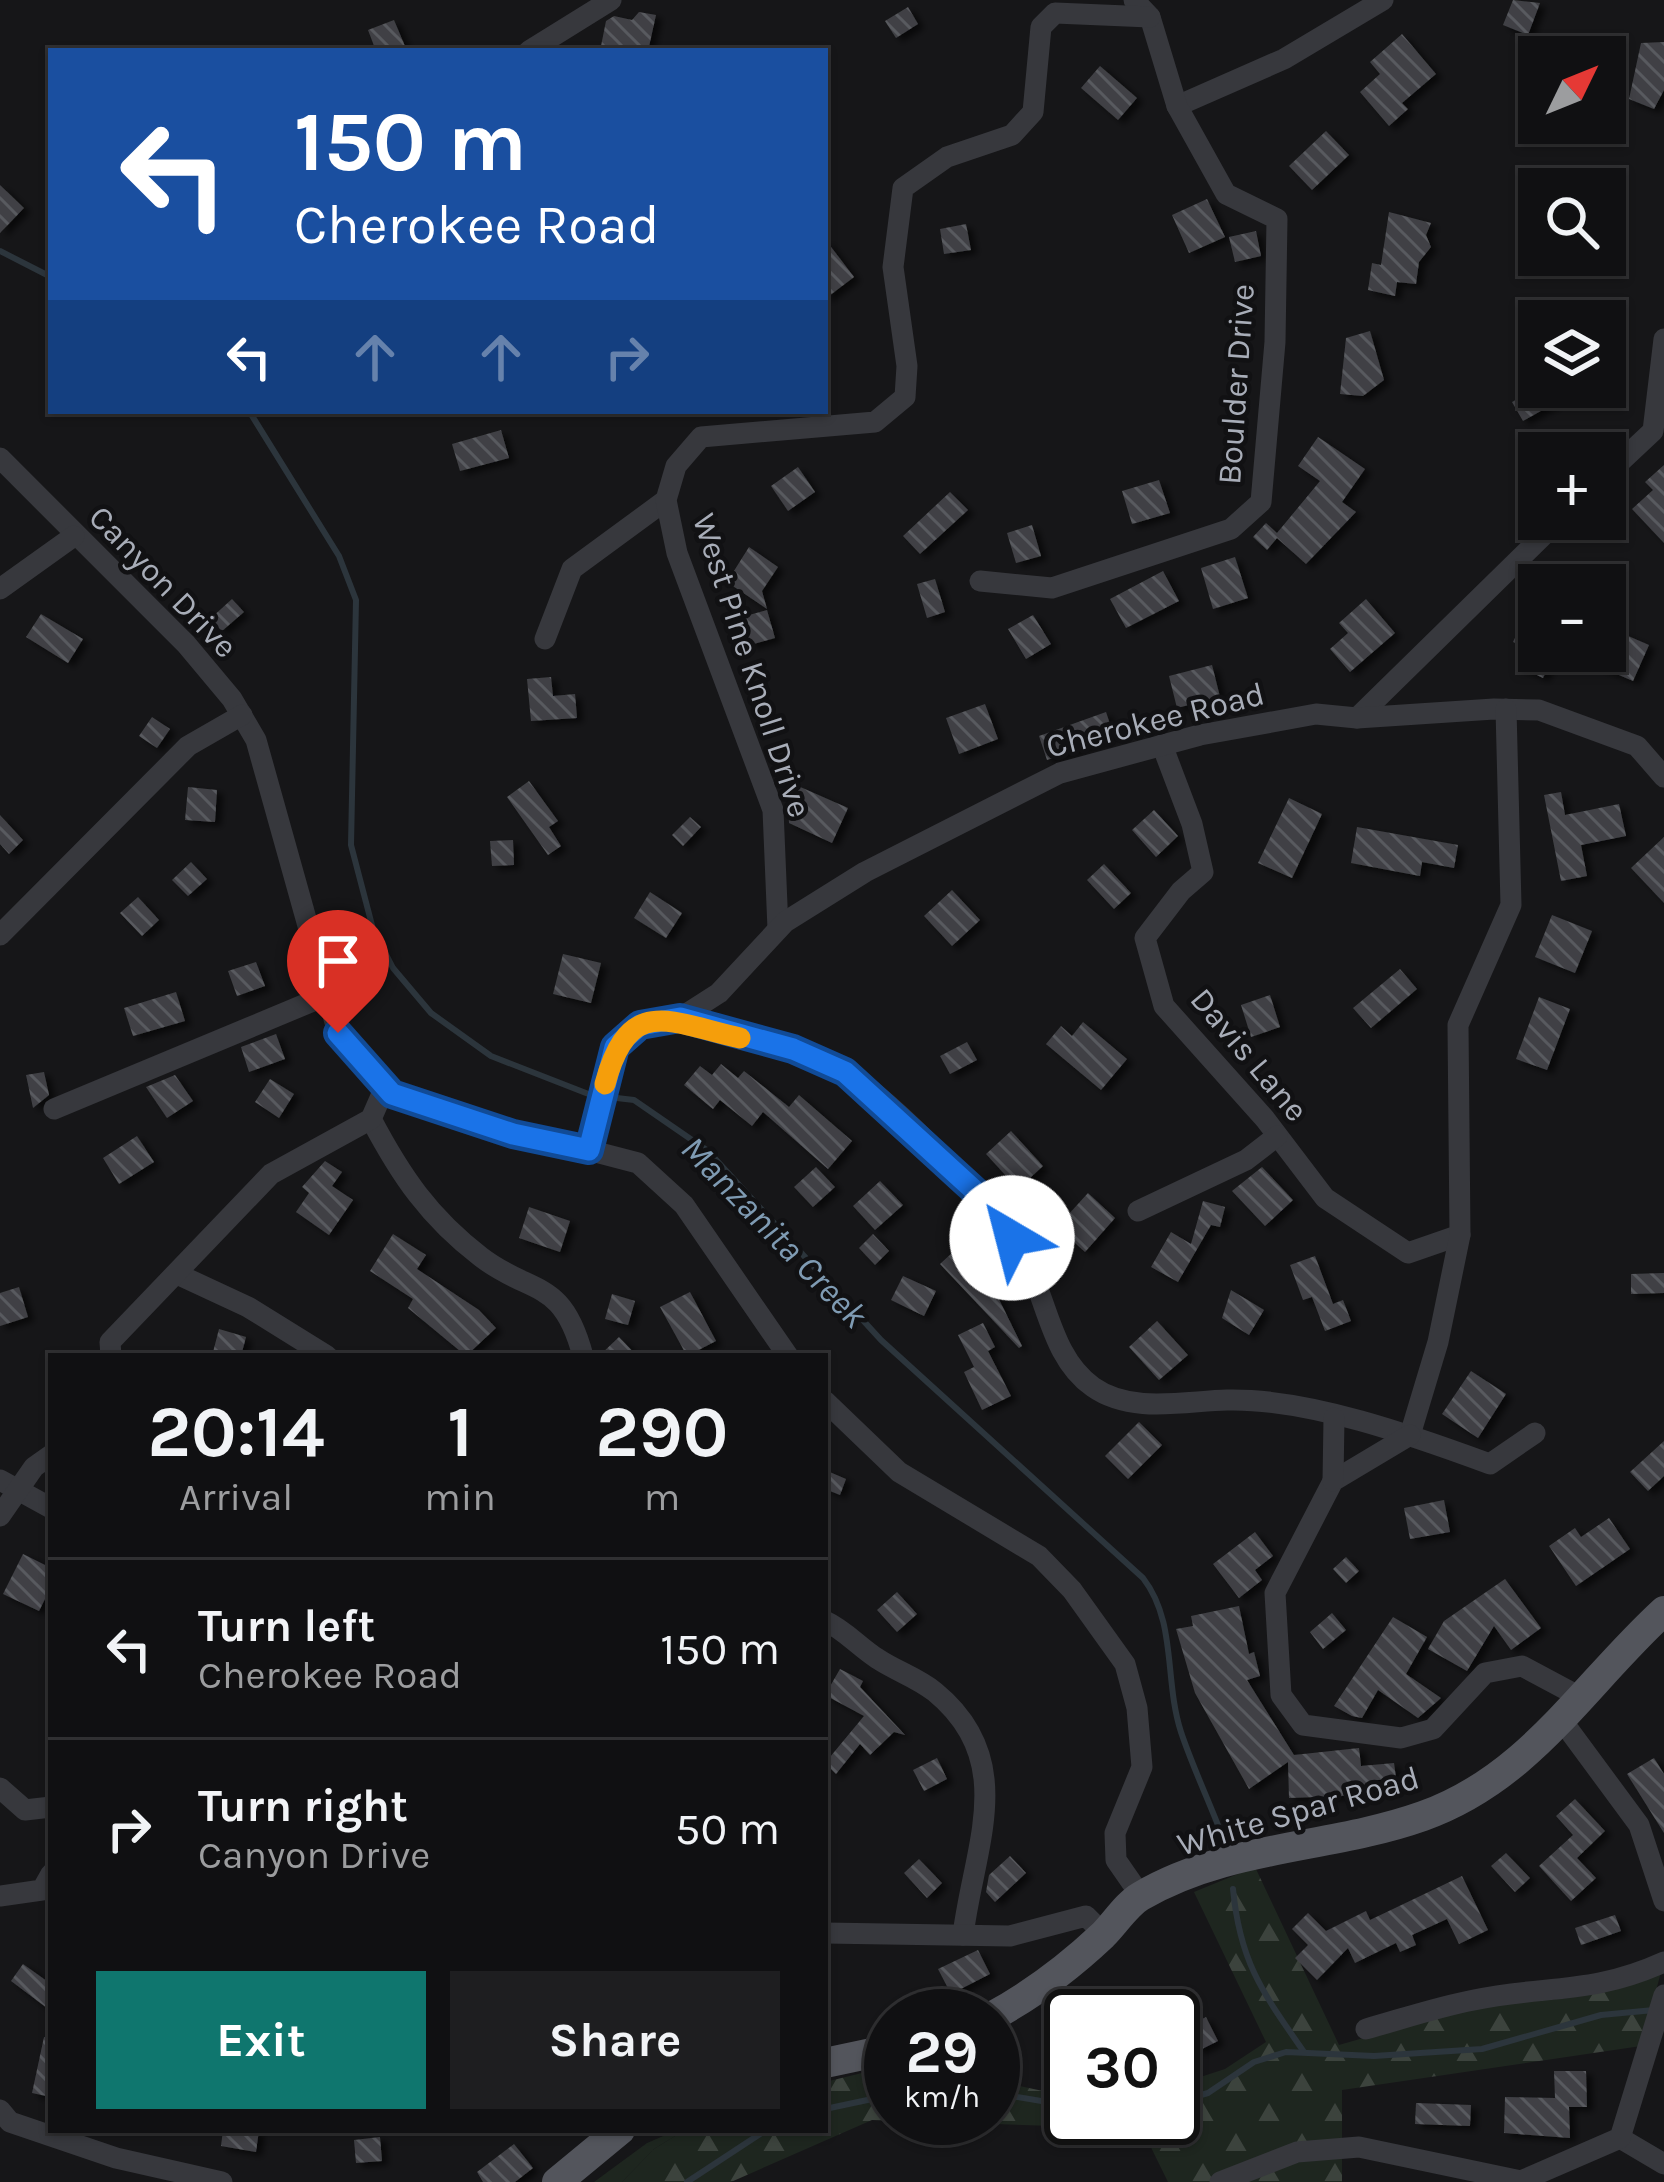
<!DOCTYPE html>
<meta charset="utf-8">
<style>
:root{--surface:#101012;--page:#1e1e20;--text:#f1f3f6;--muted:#9c9d9f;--line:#303032;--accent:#0f766e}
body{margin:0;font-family:Karla,sans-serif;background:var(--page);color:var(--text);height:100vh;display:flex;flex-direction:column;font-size:45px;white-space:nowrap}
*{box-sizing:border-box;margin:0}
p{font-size:39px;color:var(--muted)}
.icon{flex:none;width:66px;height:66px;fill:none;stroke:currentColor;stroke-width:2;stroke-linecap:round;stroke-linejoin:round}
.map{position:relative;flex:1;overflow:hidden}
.details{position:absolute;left:48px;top:1353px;width:780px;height:780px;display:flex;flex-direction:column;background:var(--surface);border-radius:0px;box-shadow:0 3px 9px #0004,0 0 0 3px var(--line)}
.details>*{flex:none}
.top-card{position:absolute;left:48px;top:48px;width:780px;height:366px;border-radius:0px;box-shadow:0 3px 9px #0004,0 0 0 3px var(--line);background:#1a4fa0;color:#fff;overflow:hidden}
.needle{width:78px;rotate:47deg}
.controls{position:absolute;left:1518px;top:36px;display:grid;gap:24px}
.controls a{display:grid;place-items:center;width:108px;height:108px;border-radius:0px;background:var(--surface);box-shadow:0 3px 9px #0004,0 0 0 3px var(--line);font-size:60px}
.speed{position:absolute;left:864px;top:1989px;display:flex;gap:24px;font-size:60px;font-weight:700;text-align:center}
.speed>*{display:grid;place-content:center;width:156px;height:156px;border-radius:50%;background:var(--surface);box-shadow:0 3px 9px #0004,0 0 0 3px var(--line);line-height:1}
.speed small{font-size:30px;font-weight:400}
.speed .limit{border:6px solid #111;border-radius:18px;background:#fff;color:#111}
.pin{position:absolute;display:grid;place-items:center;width:102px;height:102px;color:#fff;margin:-123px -51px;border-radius:50% 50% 50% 0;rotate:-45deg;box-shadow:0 0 12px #0007}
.pin .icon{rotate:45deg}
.me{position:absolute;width:132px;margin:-66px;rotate:323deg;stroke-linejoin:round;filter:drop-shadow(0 0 9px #0008)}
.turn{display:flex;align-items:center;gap:42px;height:252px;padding:0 48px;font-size:54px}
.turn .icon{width:156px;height:156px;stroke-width:2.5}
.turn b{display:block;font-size:84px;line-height:102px}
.lanes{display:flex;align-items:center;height:114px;padding:0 48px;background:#0003;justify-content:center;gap:60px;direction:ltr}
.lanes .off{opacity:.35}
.eta{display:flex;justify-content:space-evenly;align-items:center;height:204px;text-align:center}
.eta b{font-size:72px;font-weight:700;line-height:84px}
.action{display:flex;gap:24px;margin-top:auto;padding:24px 48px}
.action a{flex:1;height:138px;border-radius:0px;background:var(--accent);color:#fff;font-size:48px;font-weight:700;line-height:138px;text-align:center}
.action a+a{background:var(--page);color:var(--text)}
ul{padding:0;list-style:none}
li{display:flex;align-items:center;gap:36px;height:180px;padding:0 48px;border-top:3px solid var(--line)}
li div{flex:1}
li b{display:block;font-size:45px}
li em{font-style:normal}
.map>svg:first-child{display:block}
.grass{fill:#1e261f}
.forest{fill:url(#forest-firs)}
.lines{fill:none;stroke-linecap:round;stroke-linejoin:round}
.stream{stroke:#2c353c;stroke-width:6}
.building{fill:url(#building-back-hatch);filter:url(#shadow)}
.street{stroke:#37383d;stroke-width:21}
.primary{stroke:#53555c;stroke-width:30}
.route-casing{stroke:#114b97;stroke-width:30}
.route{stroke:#1a73e8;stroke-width:21}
.slow{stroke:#f59e0b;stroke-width:21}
.labels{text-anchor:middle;stroke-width:9;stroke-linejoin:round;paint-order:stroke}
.street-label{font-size:33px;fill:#a8adb8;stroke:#111113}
.water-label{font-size:36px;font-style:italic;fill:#7f9bb3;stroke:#111113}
</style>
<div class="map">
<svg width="1664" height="2182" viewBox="0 0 1664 2182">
<defs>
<pattern id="forest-firs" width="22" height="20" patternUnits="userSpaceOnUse" patternTransform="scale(3)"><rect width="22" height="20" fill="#1e261f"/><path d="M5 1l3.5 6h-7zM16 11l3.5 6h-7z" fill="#3c433d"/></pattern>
<pattern id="building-back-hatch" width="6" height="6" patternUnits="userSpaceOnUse" patternTransform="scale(3)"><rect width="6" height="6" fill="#404145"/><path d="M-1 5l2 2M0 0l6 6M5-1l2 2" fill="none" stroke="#595a5e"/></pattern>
<filter id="shadow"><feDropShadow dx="6" dy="4" stdDeviation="3" flood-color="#0009"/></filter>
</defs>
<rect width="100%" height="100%" fill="#161618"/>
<path class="grass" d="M677 2130H685L654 2149 622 2182H594L647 2143Z"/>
<path class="forest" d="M1255 1867 1339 2045 1479 2005 1570 1998 1661 1972 1641 2046 1342 2090V2182H1168L1142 2129 872 2120 731 2182H622L654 2149 685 2130H825V2082L891 2066V2118H993V2057L1005 2083 1071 2097V2118H1173V2086L1225 2069 1266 2042 1194 1892Z"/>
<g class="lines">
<g class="stream">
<path d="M0 251 51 277"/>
<path d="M249 411 339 556 356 600 351 845 373 929 393 968 431 1013 491 1056 591 1095 634 1100 708 1151 881 1340 1143 1578C1177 1622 1164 1680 1181 1732 1193 1768 1210 1803 1223 1838"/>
<path d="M1233 1889C1240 1963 1263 1993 1304 2052"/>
<path d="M993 2093 1071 2106"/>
<path d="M1173 2103 1208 2093 1254 2062 1286 2052 1374 2056 1482 2049 1601 2015 1654 2010"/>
<path d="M825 2109 891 2095"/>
<path d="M687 2182 766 2130"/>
</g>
</g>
<g class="building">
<path d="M1513 0 1540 3 1528 35 1503 25Z"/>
<path d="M908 7 918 24 896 38 885 21Z"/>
<path d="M639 12 656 15 648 51 601 46 606 21 614 16 632 20Z"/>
<path d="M394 20 407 51H376L368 30Z"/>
<path d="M1402 34 1436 74 1402 103 1408 109 1389 126 1360 92 1380 74 1370 62Z"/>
<path d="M1664 42V90L1654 109 1629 99 1641 43Z"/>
<path d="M1100 66 1137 98 1118 120 1081 88Z"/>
<path d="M1326 131 1349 155 1312 190 1289 166Z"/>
<path d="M0 185 24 208 0 233Z"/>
<path d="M1207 199 1225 237 1189 253 1172 215Z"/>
<path d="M1389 212 1431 223 1426 235 1431 247 1419 262 1416 284 1397 282 1395 296 1368 290 1372 263 1381 265Z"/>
<path d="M966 224 971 250 944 254 940 229Z"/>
<path d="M1256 231 1261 256 1235 262 1229 237Z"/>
<path d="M825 239 854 277 825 299Z"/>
<path d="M1370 331 1384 380 1363 396 1340 394 1346 338Z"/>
<path d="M1539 360V387H1546L1555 403 1523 421 1512 402 1527 394 1516 373Z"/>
<path d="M501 430 509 458 460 471 452 444Z"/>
<path d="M1318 437 1365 469 1342 502 1356 512 1306 564 1277 538 1267 550 1253 537 1266 523 1277 533 1320 481 1298 466Z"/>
<path d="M1664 465V543L1632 509 1653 490 1645 482Z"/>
<path d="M798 467 815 492 788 511 771 486Z"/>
<path d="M1159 480 1170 513 1132 524 1122 491Z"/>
<path d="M950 492 968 510 920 554 903 536Z"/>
<path d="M1032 525 1041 556 1016 563 1007 533Z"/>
<path d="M749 547 778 567 762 591 767 609 727 582Z"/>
<path d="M1235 557 1248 598 1213 609 1201 568Z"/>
<path d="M1163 571 1179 601 1126 628 1110 599Z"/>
<path d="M935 579 945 612 927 618 917 584Z"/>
<path d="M1539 586V651H1556L1543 678 1520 667 1532 651 1513 642Z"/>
<path d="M232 599 244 612 222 631 210 619Z"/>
<path d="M1366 599 1395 633 1350 672 1330 649 1348 633 1339 623Z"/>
<path d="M767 610 775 638 750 645 742 617Z"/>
<path d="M41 614 83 639 68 663 26 637Z"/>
<path d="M1033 615 1051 644 1026 659 1008 629Z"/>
<path d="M1605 626 1649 645 1633 681 1563 651H1605Z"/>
<path d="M1212 665 1220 697 1177 708 1169 676Z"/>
<path d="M551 677 553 696 575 694 577 718 531 721 527 679Z"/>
<path d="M985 704 998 739 959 754 946 718Z"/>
<path d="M1106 712 1114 736 1047 760 1039 736Z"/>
<path d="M152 717 170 729 157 748 139 736Z"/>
<path d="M529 781 558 821 549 827 561 846 548 855 507 797Z"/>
<path d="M798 786 848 808 832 843 789 823 788 808Z"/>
<path d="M188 787 217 790 215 822 185 820Z"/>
<path d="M1561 792 1565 815 1619 804 1626 836 1581 845 1587 876 1561 881 1544 795Z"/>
<path d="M1289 798 1322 814 1292 878 1258 863Z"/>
<path d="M1154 810 1178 836 1156 857 1132 830Z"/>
<path d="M0 815 23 840 9 854 0 844Z"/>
<path d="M690 817 701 827 683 846 672 835Z"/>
<path d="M1357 827 1458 845 1454 868 1422 862 1420 876 1351 863Z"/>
<path d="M1664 837V903L1631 868Z"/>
<path d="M513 840 514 865 492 866 490 841Z"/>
<path d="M191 862 207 879 188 896 172 880Z"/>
<path d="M1104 864 1131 893 1114 909 1087 880Z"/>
<path d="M952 890 980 920 952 946 924 916Z"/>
<path d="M650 892 682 913 666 938 634 918Z"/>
<path d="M138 897 159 920 142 936 120 913Z"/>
<path d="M1552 915 1592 931 1575 973 1535 957Z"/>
<path d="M563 954 601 963 591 1003 553 994Z"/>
<path d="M256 962 265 986 237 996 228 971Z"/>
<path d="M1400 969 1417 989 1371 1028 1353 1008Z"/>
<path d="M176 992 185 1021 133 1036 124 1008Z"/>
<path d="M1270 995 1280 1027 1251 1037 1241 1005Z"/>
<path d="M1539 997 1570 1009 1547 1070 1516 1059Z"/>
<path d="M1083 1022 1127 1059 1101 1090 1046 1044 1061 1026 1072 1036Z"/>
<path d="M276 1034 285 1059 249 1072 241 1047Z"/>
<path d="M967 1042 977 1060 950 1074 940 1056Z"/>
<path d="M721 1064 738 1078 744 1071 789 1107 799 1095 852 1141 828 1169 763 1112 752 1126 720 1100 713 1109 684 1085 700 1066 712 1075Z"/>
<path d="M44 1072 49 1095 33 1108 26 1075Z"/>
<path d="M175 1075 193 1101 167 1118 146 1087Z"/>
<path d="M270 1079 294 1094 279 1118 255 1102Z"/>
<path d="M1011 1131 1043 1166 1018 1189 986 1154Z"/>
<path d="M137 1136 154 1162 119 1184 103 1158Z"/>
<path d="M325 1161 342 1172 332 1186 353 1200 329 1235 296 1212 309 1193 302 1187Z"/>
<path d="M816 1167 835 1187 813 1207 794 1187Z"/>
<path d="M1262 1167 1293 1200 1265 1226 1232 1191Z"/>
<path d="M880 1181 903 1205 875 1230 853 1206Z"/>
<path d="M1088 1193 1115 1218 1085 1252 1057 1227Z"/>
<path d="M1203 1201 1225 1207 1220 1227 1211 1225 1178 1282 1151 1267 1171 1232 1191 1244Z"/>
<path d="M529 1207 570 1221 560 1252 519 1238Z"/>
<path d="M393 1234 426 1255 417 1269 479 1310 496 1328 466 1356 408 1308 413 1299 370 1271Z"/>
<path d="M873 1234 889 1251 875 1265 859 1248Z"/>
<path d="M965 1241 995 1273 989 1279 1022 1346 1019 1348 940 1264Z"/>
<path d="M1315 1256 1333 1304 1343 1300 1351 1321 1325 1331 1312 1297 1303 1300 1290 1265Z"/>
<path d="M1664 1273V1293L1631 1294V1274Z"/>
<path d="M903 1276 936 1291 924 1316 891 1300Z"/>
<path d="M19 1287 28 1317 0 1326V1293Z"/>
<path d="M1231 1290 1264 1310 1249 1335 1222 1318Z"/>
<path d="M690 1292 716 1341 687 1356 660 1307Z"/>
<path d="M612 1294 635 1301 628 1325 605 1319Z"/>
<path d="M1157 1321 1188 1355 1159 1380 1129 1347Z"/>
<path d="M983 1323 995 1347 988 1351 1011 1396 982 1410 964 1372 974 1367 958 1335Z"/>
<path d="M219 1329 246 1337 241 1356H212Z"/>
<path d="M619 1337 637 1356H599Z"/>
<path d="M1471 1371 1506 1394 1478 1438 1442 1414Z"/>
<path d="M1139 1422 1162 1445 1128 1479 1105 1456Z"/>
<path d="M1664 1441V1476L1648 1491 1630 1472Z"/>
<path d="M825 1470 846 1479 840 1495 825 1489Z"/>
<path d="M1444 1500 1450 1532 1410 1539 1404 1508Z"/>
<path d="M1609 1518 1630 1549 1576 1586 1549 1546 1575 1528 1581 1537Z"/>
<path d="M1255 1532 1273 1556 1255 1570 1262 1580 1239 1598 1213 1564Z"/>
<path d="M23 1554 51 1568V1587L39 1611 3 1594Z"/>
<path d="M1346 1557 1359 1571 1346 1583 1333 1569Z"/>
<path d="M1505 1579 1541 1628 1511 1650 1494 1626 1467 1671 1428 1649 1444 1621Z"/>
<path d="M897 1592 917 1614 897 1632 877 1610Z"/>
<path d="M1239 1606 1249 1654 1254 1652 1260 1676 1247 1680 1294 1755 1359 1748 1361 1766 1394 1763 1396 1778 1369 1781 1370 1795 1289 1798 1288 1762 1249 1789 1195 1693 1176 1629 1193 1626 1191 1616Z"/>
<path d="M1332 1613 1346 1630 1323 1649 1310 1632Z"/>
<path d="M1393 1617 1427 1637 1406 1674 1441 1698 1418 1718 1378 1690 1362 1718 1352 1716 1334 1706Z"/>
<path d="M840 1669 863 1681 860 1687 905 1735 894 1732 870 1755 860 1744 836 1774 825 1763 864 1716 825 1695Z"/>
<path d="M937 1758 947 1779 924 1791 913 1770Z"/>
<path d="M1654 1758 1664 1774V1833L1627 1774Z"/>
<path d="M1575 1799 1605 1831 1577 1858 1596 1878 1571 1901 1539 1866 1573 1835 1556 1816Z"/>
<path d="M1506 1853 1530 1878 1515 1892 1491 1866Z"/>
<path d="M1010 1856 1026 1873 995 1902 986 1892 989 1875Z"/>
<path d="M919 1859 942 1883 927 1898 904 1873Z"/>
<path d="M1462 1876 1488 1930 1459 1944 1447 1919 1412 1935 1416 1945 1400 1952 1396 1943 1355 1963 1348 1948 1317 1980 1295 1958 1308 1945 1292 1929 1308 1913 1326 1931 1366 1911 1370 1920Z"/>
<path d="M1615 1915 1621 1931 1581 1945 1575 1928Z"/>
<path d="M978 1950 990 1974 951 1994 938 1969Z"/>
<path d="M23 1964 51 1984V2011L11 1981Z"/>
<path d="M1206 2017 1218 2041 1198 2051 1186 2027Z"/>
<path d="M44 2037 51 2038V2097L32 2093Z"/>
<path d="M1554 2071H1586L1587 2107H1569L1570 2138 1504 2133 1505 2097 1555 2098Z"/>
<path d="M1416 2103 1471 2105 1470 2126 1415 2124Z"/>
<path d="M223 2130H259L256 2152 221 2146Z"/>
<path d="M380 2137 382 2161 356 2163 354 2140Z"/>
<path d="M514 2144 533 2168 515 2182H483L477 2172Z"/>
</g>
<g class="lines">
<g class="street">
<path d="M529 51 611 0"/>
<path d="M1177 106 1284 59 1383 0"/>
<path d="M0 458 186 644 232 699 256 740 338 1033C362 1063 383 1089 419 1106L638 1163 684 1205 788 1356"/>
<path d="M1605 476 1653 431 1664 339"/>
<path d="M980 581 1052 588 1231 529 1261 502 1275 342 1277 219 1226 194 1177 106 1150 17 1134 0"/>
<path d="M0 589 74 536"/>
<path d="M545 639 572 569 666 500"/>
<path d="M1357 718 1560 519"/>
<path d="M1162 745 1192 824 1203 872 1181 891 1145 938 1164 1006 1265 1119 1325 1198 1408 1253 1460 1235"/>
<path d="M778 929 773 810 677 553 666 500 676 466 701 437 875 422 905 397 907 366 893 267 903 188 947 157 1012 135 1033 112 1041 27 1055 13 1150 17"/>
<path d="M0 935 188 746 242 715"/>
<path d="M680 1018C733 1038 796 1041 844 1071 895 1103 998 1209 1026 1261 1048 1303 1052 1358 1093 1387 1131 1414 1185 1401 1227 1400 1308 1398 1414 1436 1490 1464L1535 1433"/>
<path d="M54 1109 325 996"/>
<path d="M371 1119C401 1176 429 1217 481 1257 532 1296 562 1277 583 1356"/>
<path d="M589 1151 615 1047 640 1025 680 1018 719 993 785 922 865 872 1060 773 1200 735 1316 714 1357 718 1494 709 1539 710 1637 746 1664 777"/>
<path d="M1138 1211 1246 1160 1277 1136"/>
<path d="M177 1274 248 1307 327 1356"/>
<path d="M111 1356 110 1342 271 1174 371 1119 385 1087"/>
<path d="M825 1401 899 1472 1039 1556 1072 1590 1125 1664 1137 1708 1142 1767 1115 1833 1116 1860 1141 1896"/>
<path d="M1410 1435 1438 1342 1460 1235 1458 1025 1511 905 1506 709"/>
<path d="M1410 1435 1333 1481 1275 1593 1281 1695 1303 1725 1401 1738 1433 1729 1485 1673 1522 1666 1580 1697"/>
<path d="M0 1480 51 1508"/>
<path d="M1333 1481 1334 1418"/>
<path d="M0 1516 34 1467 51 1455"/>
<path d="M825 1621C845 1630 859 1647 878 1659 896 1671 918 1678 935 1692 1019 1761 974 1846 963 1935"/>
<path d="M1563 1722 1639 1825 1664 1901"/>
<path d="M0 1788 25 1810 51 1807"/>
<path d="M0 1896 42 1890 51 1874"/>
<path d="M825 1933 1010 1936 1086 1916 1104 1934"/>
<path d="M1366 2029C1402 2019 1437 2007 1474 2000 1546 1985 1591 1995 1664 1962"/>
<path d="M0 2110 10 2122 116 2158 222 2182"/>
<path d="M1620 2138 1664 2164"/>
<path d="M1220 2182 1297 2152 1359 2147 1521 2181 1620 2138 1664 1995"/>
</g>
<g class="primary">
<path d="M993 2016C1035 1993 1068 1968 1103 1935 1115 1923 1127 1904 1141 1896 1228 1845 1330 1849 1423 1816 1530 1778 1584 1684 1664 1611"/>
<path d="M825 2063 891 2049"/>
<path d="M557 2182 620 2130"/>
</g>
</g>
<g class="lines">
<g class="route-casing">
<path id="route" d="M338 1033 392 1094 513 1134 589 1150 615 1047 640 1025 680 1018 793 1049 845 1072 975 1191 1012 1238"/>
</g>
<use href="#route" class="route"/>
<path class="slow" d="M605 1084C629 993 671 1023 740 1038"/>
</g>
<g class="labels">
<g class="street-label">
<text transform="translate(1235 384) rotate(-86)" y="12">Boulder Drive</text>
<text transform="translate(164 581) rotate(46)" y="12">Canyon Drive</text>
<text transform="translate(753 665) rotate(72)" y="12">West Pine Knoll Drive</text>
<text transform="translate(1155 719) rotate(-14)" y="12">Cherokee Road</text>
<text transform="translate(1250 1054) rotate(50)" y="12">Davis Lane</text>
<text transform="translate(1298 1810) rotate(-16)" y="12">White Spar Road</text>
</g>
<g class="water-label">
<text transform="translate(775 1231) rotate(46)" y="13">Manzanita Creek</text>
</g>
</g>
</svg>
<div class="controls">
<a><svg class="needle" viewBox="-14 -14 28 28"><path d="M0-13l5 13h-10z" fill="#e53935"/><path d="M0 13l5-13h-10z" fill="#9c9d9f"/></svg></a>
<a><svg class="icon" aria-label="search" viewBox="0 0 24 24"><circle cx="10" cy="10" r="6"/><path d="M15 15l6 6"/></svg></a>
<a><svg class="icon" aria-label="layers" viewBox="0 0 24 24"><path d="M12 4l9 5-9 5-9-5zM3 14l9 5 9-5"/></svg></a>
<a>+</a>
<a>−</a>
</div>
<div class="speed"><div>29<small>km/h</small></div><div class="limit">30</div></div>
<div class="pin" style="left:338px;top:1033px;background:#d93025"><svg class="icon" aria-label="arrive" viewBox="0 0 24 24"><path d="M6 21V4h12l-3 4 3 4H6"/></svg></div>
<svg class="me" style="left:1012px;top:1238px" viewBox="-20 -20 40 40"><circle r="19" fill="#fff"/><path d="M0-13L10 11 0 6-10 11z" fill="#1a73e8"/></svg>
<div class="top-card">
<div class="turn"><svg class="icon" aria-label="left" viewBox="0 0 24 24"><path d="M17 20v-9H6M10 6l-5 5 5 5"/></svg><div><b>150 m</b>Cherokee Road</div></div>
<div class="lanes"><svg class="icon" aria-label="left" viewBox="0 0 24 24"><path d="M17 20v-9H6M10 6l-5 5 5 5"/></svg><svg class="icon off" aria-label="ahead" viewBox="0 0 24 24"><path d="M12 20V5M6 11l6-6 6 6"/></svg><svg class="icon off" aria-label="ahead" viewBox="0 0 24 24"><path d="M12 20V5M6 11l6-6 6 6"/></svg><svg class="icon off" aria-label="right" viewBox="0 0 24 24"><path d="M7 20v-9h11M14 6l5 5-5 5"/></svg></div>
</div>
<section class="details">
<div class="eta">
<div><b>20:14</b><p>Arrival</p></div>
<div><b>1</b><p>min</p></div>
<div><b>290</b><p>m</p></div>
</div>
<ul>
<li><svg class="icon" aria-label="left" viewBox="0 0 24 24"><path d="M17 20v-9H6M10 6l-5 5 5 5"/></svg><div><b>Turn left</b><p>Cherokee Road</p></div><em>150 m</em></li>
<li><svg class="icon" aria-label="right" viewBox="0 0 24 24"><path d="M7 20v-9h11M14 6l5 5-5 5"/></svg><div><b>Turn right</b><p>Canyon Drive</p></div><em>50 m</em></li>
</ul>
<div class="action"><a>Exit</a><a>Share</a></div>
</section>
</div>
